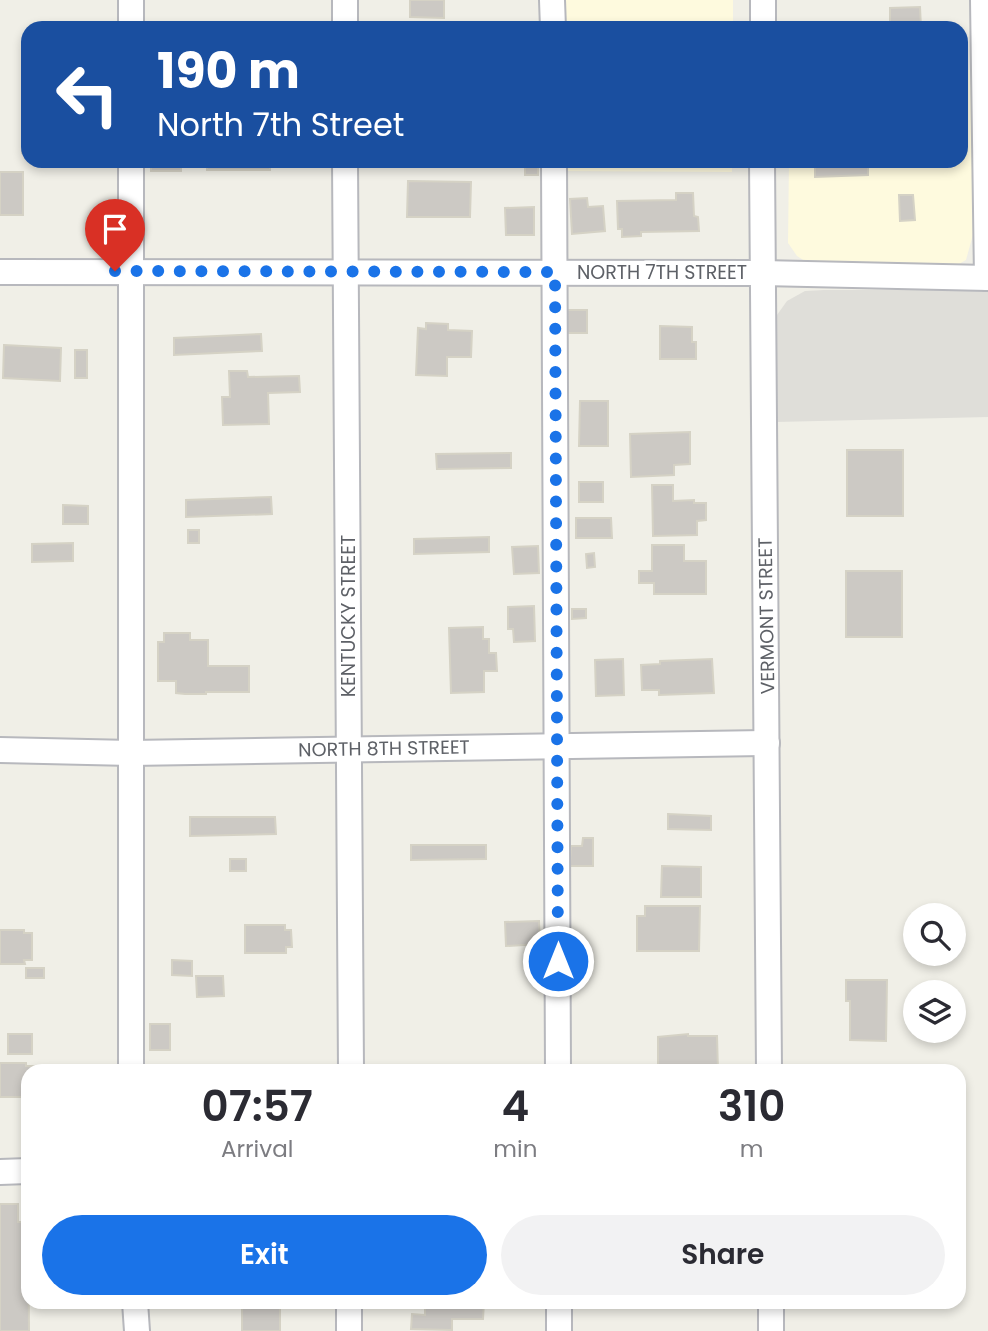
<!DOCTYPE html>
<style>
:root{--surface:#fff;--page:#f2f2f3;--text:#2b2b33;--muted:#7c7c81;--accent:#1a73e8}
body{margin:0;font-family:Poppins,sans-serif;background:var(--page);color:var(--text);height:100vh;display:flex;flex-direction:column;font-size:26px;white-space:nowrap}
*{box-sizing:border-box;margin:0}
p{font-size:23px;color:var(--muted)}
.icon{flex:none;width:38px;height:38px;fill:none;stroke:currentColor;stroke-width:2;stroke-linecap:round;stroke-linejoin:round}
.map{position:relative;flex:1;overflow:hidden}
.sheet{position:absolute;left:21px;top:1064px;width:945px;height:245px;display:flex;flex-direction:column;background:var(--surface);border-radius:21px;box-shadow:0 4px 10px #0003}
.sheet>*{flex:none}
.guide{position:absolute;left:21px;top:21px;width:947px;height:147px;border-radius:21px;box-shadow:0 4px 10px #0003;background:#1a4fa0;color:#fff;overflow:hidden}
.controls{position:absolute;left:903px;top:903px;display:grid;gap:14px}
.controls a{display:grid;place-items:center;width:63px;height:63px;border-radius:50%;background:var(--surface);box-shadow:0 4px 10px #0003;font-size:35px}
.pin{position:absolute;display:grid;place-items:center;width:60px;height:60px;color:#fff;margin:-72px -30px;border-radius:50% 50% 50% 0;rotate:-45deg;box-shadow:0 0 7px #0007}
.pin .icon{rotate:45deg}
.me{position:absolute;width:77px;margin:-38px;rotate:0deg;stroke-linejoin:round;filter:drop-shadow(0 0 5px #0008)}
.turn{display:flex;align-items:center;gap:24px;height:147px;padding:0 21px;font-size:32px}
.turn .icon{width:91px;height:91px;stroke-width:2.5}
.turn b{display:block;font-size:49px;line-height:60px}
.eta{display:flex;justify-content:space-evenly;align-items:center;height:119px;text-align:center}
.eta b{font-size:42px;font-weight:600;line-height:49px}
.primary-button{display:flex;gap:14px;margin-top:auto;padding:14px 21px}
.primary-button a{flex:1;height:80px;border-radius:42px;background:var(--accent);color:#fff;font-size:28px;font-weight:600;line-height:80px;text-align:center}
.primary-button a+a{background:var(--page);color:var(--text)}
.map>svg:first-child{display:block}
.commercial{fill:#fefade}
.industrial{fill:#dfded9}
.building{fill:#ccc9c4;stroke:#d5d2c5;stroke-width:2}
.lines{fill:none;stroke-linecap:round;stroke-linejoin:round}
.minor-casing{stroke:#b7b8bd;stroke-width:28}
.minor{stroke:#fff;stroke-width:24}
.route{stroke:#1a73e8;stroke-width:12;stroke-dasharray:0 21.6}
.labels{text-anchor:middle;stroke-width:7;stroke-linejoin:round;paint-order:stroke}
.street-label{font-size:19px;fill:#5e6167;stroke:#fff}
</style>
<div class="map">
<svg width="988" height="1331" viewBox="0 0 988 1331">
<rect width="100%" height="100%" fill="#f0efe7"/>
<g class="commercial">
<rect x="560" y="0" width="173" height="28"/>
<path d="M961 70H975L974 231 966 260 957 265H811L797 256 788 243 789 161H961Z"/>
<path d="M559 161H732V172L559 171Z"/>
</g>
<path class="industrial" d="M824 290H988V417L776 422 777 315 787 301 805 291Z"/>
<g class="building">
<path d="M410 0H444V18L410 17Z"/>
<path d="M920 7 921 28H890V8Z"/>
<rect x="22" y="138" width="6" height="15"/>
<rect x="151" y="161" width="30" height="10"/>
<rect x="207" y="161" width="63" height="9"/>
<path d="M618 161H697V162L618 164Z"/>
<path d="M815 161H868V175L815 177Z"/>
<path d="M525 163 538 164V175H525Z"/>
<rect x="0" y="172" width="23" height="43"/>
<path d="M408 181 471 182 470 217H407Z"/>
<path d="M676 193H693L694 216 698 217 699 231 641 232V236L622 237V229H618L617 201 676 200Z"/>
<path d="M899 195H913L915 220 900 221Z"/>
<path d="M587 198 588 207 603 206 605 231 572 234 570 199Z"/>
<path d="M534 207V235H506L505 208Z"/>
<rect x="567" y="310" width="20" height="23"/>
<path d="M426 323 448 324V330L472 331 471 357H447V376L416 375 418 328 426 329Z"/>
<path d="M660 326 692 327V342H696V359H660Z"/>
<path d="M261 334 262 351 174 355V338Z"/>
<path d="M4 345 61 348 60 381 3 378Z"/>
<rect x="75" y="350" width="12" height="28"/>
<path d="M229 371H247L248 377 299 376 300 392 268 393 269 424 223 425 222 397H230Z"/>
<path d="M580 401H608V446H579Z"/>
<path d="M690 432V464L674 465V475L631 477 630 434Z"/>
<rect x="847" y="450" width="56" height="66"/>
<path d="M511 453V468L437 469 436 454Z"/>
<rect x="579" y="482" width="24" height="20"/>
<path d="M652 485H673V501L694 500V503H706V520L697 521V535L653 536Z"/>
<path d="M271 497 272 514 186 517V500Z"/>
<path d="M63 505 88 506V524H63Z"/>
<path d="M576 518H611L612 538H576Z"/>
<rect x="188" y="530" width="11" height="13"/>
<path d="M489 537V552L414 554V539Z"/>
<path d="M73 543V561L32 562V544Z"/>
<path d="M652 545H684V561H706V594H654V583H639V571H652Z"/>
<path d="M538 546 539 573 514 574 512 547Z"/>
<path d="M594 553 595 567 587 568 586 554Z"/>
<rect x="846" y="571" width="56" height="66"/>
<path d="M534 606 535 641 514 642 513 629H508V607Z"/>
<path d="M572 609H586V618L572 619Z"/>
<path d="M483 627V639H489V653H496L497 671H484V692L451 693 449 628Z"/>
<path d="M164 633H190V640H208V666H249V692H206V694H185L176 693V681H158V642H164Z"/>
<path d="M623 659 624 695 596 696 595 660Z"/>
<path d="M712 659 714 693 659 695V690H642L641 665 660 664V661Z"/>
<path d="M668 814 711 816V830L668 829Z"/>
<path d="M190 817H275L276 834 190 836Z"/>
<path d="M583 838H593V866H570L571 846H582Z"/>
<path d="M411 845H486V859L411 860Z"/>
<rect x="230" y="859" width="16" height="12"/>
<path d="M662 866 701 867V897H661Z"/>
<path d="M645 906H700L699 951H637V916H645Z"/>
<path d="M539 921 540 944 506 946 505 922Z"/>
<path d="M245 925H285V930H291L292 947H286V953H245Z"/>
<path d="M0 930H24V933H32V960H24L25 964H0Z"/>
<path d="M172 960 192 961V976L172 975Z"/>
<rect x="26" y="968" width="18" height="10"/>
<path d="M196 976H223L224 996 197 997Z"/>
<path d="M846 980H887L886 1041 850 1040V1001H846Z"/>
<rect x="150" y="1024" width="20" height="26"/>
<rect x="8" y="1034" width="24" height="20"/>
<path d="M688 1034V1036H717L718 1071H658V1037Z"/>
<path d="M0 1063H26V1066H34V1071H28V1097H0Z"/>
<rect x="847" y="1065" width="41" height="6"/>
<path d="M0 1204H18V1222H28L29 1331H0Z"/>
<path d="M261 1302H280V1331H242V1307H261Z"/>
<path d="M425 1302H484L483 1319H452V1330L411 1329 412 1314 425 1315Z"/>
</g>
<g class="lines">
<g class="minor-casing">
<g id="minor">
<path d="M345 0V28"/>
<path d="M552 0 553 28"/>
<path d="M983 0 987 278"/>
<path d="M131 28V0"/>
<path d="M763 28V0"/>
<path d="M131 161V1071"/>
<path d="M345 161 351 1071"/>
<path d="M554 161 558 1071"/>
<path d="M762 161 769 1071"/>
<path d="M0 272 761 273 988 278"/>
<path d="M0 750 131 753 767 743"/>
<path d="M0 1172 28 1171"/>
<path d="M135 1302 137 1331"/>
<path d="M559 1302V1331"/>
<path d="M771 1302V1331"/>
<path d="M349 1331V1302"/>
</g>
</g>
<use href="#minor" class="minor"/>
</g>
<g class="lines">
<path class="route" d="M115 271 555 272 558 961"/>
</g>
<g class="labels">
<g class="street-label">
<text x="662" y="279">NORTH 7TH STREET</text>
<text transform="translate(348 616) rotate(-90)" y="7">KENTUCKY STREET</text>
<text transform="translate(766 616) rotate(-91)" y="7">VERMONT STREET</text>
<text transform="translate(384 748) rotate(-1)" y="7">NORTH 8TH STREET</text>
</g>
</g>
</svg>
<div class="controls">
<a><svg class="icon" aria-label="search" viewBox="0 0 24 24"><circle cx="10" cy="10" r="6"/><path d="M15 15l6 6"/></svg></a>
<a><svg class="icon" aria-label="layers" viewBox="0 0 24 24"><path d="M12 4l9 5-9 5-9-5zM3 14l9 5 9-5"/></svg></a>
</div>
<div class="pin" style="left:115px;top:271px;background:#d93025"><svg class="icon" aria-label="arrive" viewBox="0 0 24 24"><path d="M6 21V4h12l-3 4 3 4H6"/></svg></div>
<svg class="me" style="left:558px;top:961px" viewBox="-20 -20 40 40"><circle r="17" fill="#1a73e8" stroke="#fff" stroke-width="3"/><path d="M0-11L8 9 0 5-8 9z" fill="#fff"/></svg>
<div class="guide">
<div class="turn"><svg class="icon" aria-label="left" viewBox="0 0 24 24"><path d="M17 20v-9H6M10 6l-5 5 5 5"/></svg><div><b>190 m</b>North 7th Street</div></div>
</div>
<section class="sheet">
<div class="eta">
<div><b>07:57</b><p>Arrival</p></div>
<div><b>4</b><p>min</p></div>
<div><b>310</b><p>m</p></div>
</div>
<div class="primary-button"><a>Exit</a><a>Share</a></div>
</section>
</div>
